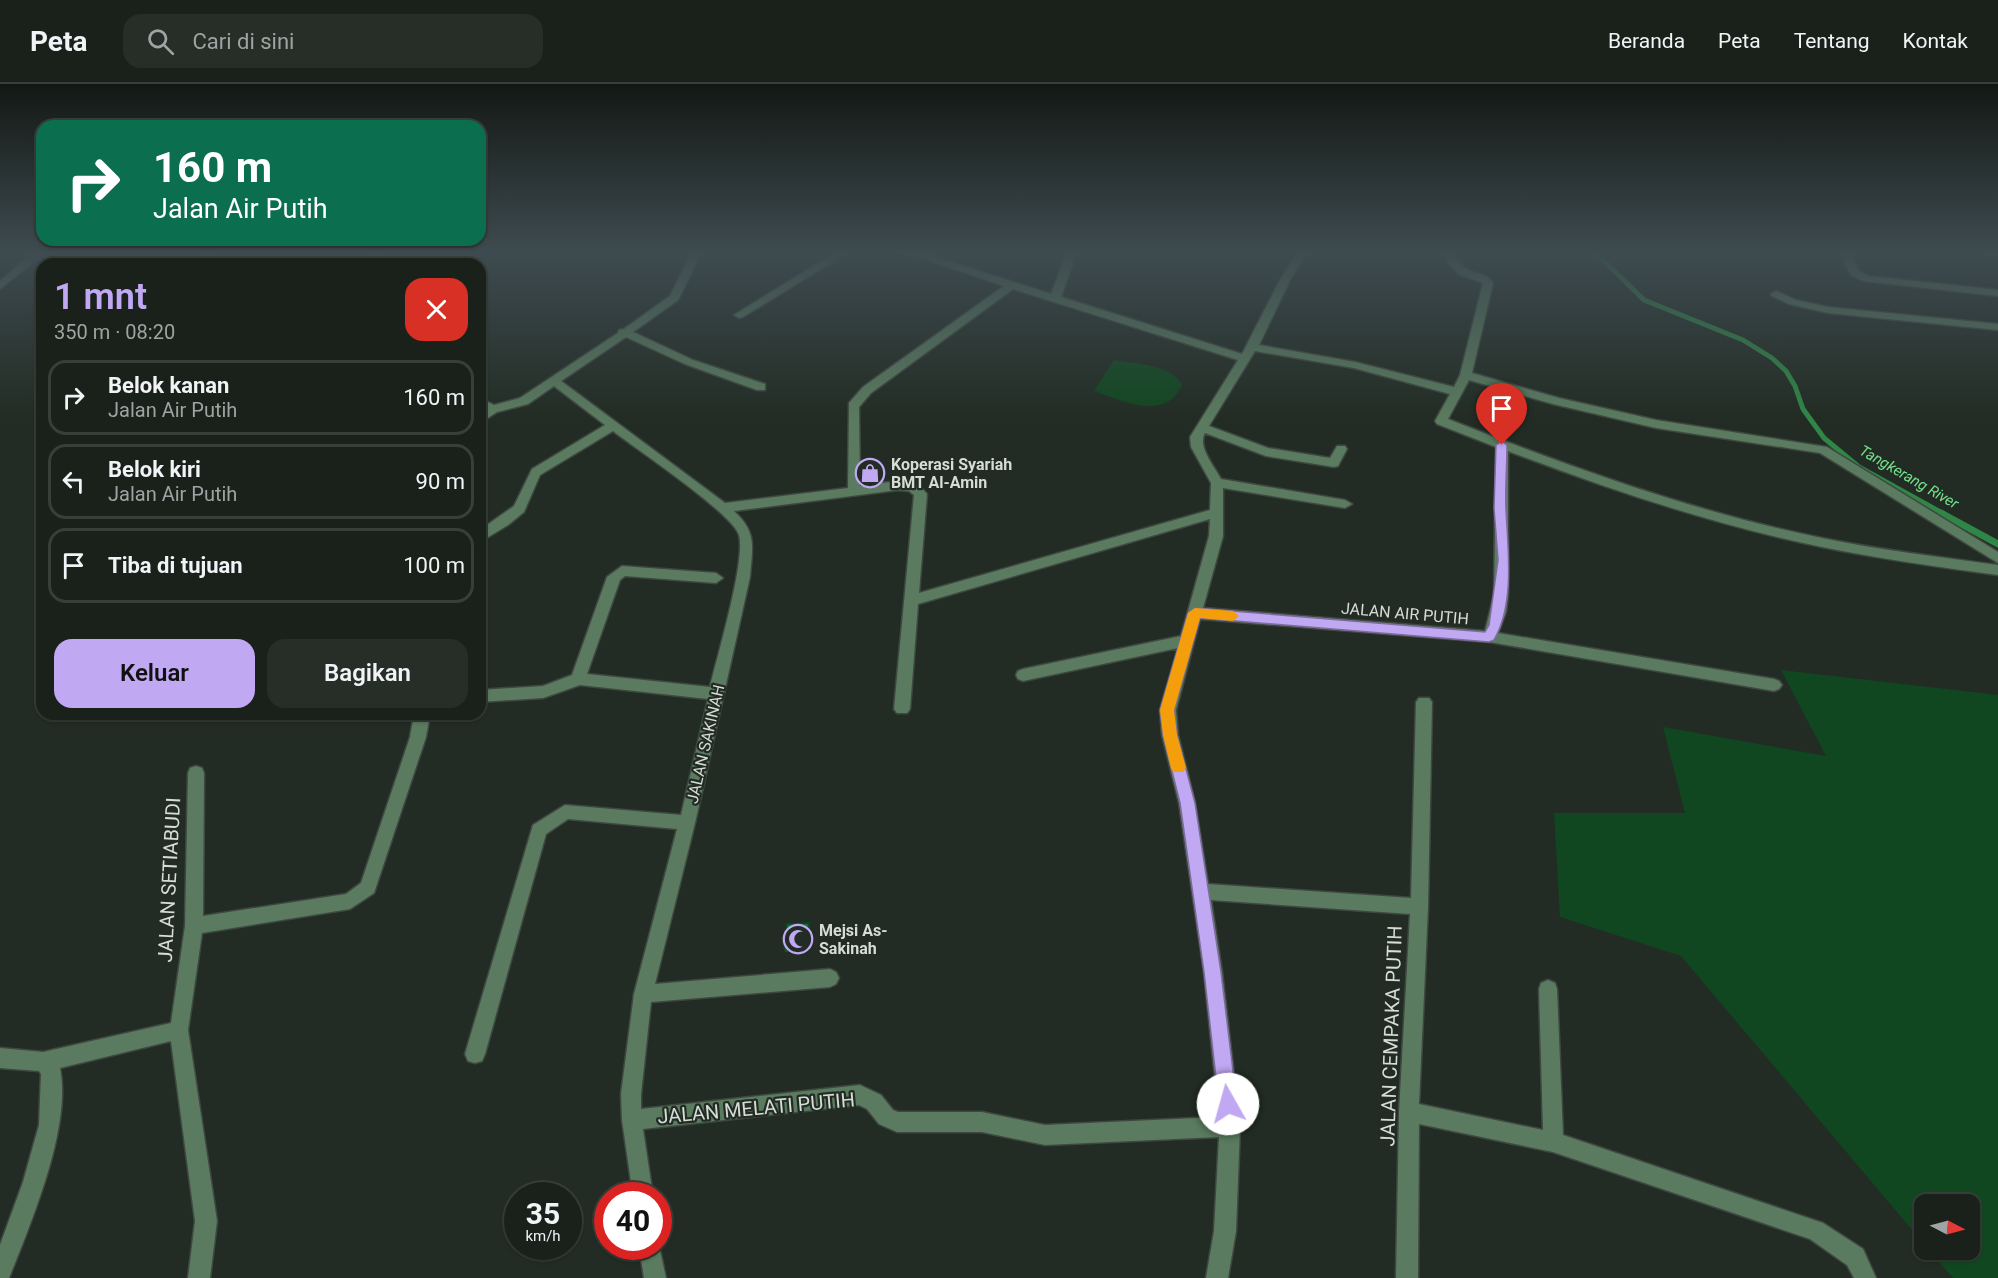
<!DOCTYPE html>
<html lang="id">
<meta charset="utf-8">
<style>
:root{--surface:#1a211b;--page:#272e28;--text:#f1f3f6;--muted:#9fa3a3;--line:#383e3a;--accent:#c1a8f3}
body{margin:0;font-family:Roboto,sans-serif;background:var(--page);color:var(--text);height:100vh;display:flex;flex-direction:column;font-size:22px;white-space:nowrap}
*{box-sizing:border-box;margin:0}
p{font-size:20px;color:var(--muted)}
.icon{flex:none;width:33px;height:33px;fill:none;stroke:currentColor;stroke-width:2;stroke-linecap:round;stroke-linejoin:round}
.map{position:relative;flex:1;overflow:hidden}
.side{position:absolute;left:36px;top:174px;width:450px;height:462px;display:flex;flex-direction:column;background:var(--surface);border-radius:18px;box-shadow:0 2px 4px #0004,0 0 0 2px var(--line)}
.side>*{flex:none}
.banner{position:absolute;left:36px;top:36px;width:450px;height:126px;border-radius:18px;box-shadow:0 2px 4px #0004,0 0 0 2px var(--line);background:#0b6e4f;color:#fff;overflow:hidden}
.needle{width:39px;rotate:96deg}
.tools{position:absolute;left:1914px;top:1110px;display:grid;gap:12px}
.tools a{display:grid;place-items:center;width:66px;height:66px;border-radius:12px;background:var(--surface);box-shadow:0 2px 4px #0004,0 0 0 2px var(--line);font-size:30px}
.speed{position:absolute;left:504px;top:1098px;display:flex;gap:12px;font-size:30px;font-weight:700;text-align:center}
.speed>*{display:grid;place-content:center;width:78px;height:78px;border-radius:50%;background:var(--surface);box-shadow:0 2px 4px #0004,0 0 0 2px var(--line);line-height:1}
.speed small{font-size:15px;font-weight:400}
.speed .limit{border:9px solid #d22;background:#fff;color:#111}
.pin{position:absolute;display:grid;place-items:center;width:51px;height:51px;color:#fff;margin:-62px -26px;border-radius:50% 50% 50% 0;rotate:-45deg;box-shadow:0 0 6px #0007}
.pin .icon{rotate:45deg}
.me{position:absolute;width:66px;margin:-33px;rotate:353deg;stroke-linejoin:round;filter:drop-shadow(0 0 4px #0008)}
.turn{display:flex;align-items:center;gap:21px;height:126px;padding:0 18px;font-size:27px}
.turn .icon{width:78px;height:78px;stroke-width:2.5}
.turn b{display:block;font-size:42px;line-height:51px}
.round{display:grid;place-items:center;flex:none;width:63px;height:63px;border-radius:18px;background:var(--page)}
.head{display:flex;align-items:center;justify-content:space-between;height:102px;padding:0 18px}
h1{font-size:36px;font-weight:600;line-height:45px;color:var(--accent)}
.primary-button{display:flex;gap:12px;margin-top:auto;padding:12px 18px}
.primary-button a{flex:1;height:69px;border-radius:18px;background:var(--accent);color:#111;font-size:24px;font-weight:600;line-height:69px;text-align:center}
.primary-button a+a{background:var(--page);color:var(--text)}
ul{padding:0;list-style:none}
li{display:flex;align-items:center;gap:18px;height:75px;margin:0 12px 9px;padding:0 6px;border:3px solid var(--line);border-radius:18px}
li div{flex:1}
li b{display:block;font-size:22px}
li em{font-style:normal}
header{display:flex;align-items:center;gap:36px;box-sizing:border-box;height:84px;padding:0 30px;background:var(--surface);border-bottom:2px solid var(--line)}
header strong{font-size:28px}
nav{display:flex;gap:33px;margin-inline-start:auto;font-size:21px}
.search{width:420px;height:54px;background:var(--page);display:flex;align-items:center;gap:15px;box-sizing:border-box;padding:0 21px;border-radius:18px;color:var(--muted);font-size:22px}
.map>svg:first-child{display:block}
.green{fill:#114720}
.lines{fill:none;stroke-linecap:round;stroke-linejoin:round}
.stream-far1{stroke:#308646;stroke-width:5}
.stream{stroke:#308646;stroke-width:7}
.minor-casing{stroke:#3f4840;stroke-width:3}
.minor{fill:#5a7b5f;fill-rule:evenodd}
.wall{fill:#0b5d28}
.shaded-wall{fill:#094c20}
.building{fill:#0d6c2e;stroke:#094c20;stroke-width:1.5}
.route{fill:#c1a8f3;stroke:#7d6d9e;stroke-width:1.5}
.slow{fill:#f59e0b}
.labels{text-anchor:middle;stroke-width:4.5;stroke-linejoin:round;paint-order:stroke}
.far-water-label{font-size:15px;font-style:italic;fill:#74e18b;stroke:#222c24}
.poi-label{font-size:16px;font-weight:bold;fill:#d6dcd6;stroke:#222c24;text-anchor:start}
.street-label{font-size:16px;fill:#d6dcd6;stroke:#222c24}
.near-street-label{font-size:20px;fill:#d6dcd6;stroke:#222c24}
</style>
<header>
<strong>Peta</strong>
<div class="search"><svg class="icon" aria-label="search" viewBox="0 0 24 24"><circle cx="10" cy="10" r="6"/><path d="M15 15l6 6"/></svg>Cari di sini</div>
<nav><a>Beranda</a><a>Peta</a><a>Tentang</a><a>Kontak</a></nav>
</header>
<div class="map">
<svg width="1998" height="1194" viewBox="0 0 1998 1194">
<rect width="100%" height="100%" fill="#222c24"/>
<g class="green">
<path d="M1114 276C1136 280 1171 280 1182 301 1166 338 1122 317 1094 307Z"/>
<path d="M1781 586 1998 611V1194H1953L1929 1166H1970V1120H1924V1160L1681 872 1560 833 1554 729H1685L1663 643 1826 672Z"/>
</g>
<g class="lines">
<path class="stream-far1" d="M1595 168 1644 216 1743 256 1772 274 1786 287 1795 302 1803 325 1824 354 1859 383 1944 430"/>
<path class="stream" d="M1941 429 1998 460"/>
<g class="minor-casing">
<g id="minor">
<path d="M34 168H46L0 205V197Z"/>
<path d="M205 168H216L205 180H194Z"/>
<path d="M373 168H384L374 180H364Z"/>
<path d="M692 168H702L678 216 633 248 693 276 765 300V306H757L685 280 626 253 561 297 725 419 848 404 849 319 863 303 1004 202 903 168H920L1051 210 1067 168H1077L1061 213 1242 270 1281 194 1298 168H1308L1291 194 1259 261 1355 278 1454 303 1460 291 1483 199 1458 190 1450 181 1443 168H1453C1466 196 1482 183 1493 199L1472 289 1559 314 1656 336 1827 363 1998 468V479L1820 369 1656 344 1553 320 1469 296 1448 335C1570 383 1694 428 1822 454 1880 466 1939 473 1998 481V491C1939 483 1880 475 1822 463 1715 441 1610 406 1508 367V511L1506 528 1498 549 1774 595 1779 597 1782 601 1779 605 1774 607 1489 558 1200 535 1176 626 1178 651 1195 719 1208 800 1411 814 1416 618 1419 614H1429L1432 618 1428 823 1419 1020 1543 1046 1539 905 1541 899 1548 896 1555 899 1557 905 1563 1051 1823 1139 1863 1165 1876 1194H1854L1847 1181 1810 1155 1553 1068 1419 1040 1418 1194H1396L1399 1028 1410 830 1211 816 1222 888 1240 1043 1236 1147 1228 1194H1206L1214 1147 1219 1053 1045 1061 982 1048H897L879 1040 867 1025 859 1021 643 1045 653 1112H633L622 1036 621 1010 634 910 677 745 568 735 546 750 485 970 482 977 475 979 468 977 465 970 533 741 565 721 681 731 708 615 580 601 543 614 480 618V606L543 602 572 591 607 493 622 482 716 489 723 494 716 499 625 492 620 496 587 590 710 603C717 573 746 476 739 451 732 429 636 365 613 347L540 391 524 428 508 441 480 458V446L514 422 532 385 605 341 554 302 528 320 497 328 480 339V329L485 325 480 323V314L494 321 520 314 618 249 619 246 624 245 670 212ZM1013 205 1238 276 1190 353 1191 363 1211 399 1210 426 919 509 927 410C912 390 882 400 860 402L859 323 871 309ZM1255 267 1354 284 1450 310 1435 337 1437 340 1496 363 1494 511 1485 547 1203 524 1223 452V404L1345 424 1352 420 1345 416 1221 395C1215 383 1197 363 1205 349L1266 372 1334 383 1338 382 1347 365 1345 362H1337L1330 374 1268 364 1209 342ZM898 406 909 407 914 411 894 625 897 629H907L910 625 918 520 1210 435 1209 452 1181 552 1023 585 1018 587 1016 591 1018 595 1023 597 1178 564 1160 626 1162 651 1179 719 1204 888 1219 1033 1045 1041 982 1028H898L893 1026 881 1011 860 1001 641 1025V1010L651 918 830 903 836 900 839 894 836 888 830 885 655 900 695 739 750 493C752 464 758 449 734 427Z"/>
<path d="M836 168H849L743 233 739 234 734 231Z"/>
<path d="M1839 168H1849L1859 187 1869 192 1998 206V212L1863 197 1851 191Z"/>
<path d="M1989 168H1998V172L1990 170Z"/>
<path d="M1776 207 1796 216 1828 223 1998 240V246L1828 229 1789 220 1772 212 1771 210Z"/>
<path d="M414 630H430L426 653 374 809 350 825 202 849 188 946 217 1137 210 1194H188L195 1137 171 957 60 984C72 1042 31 1139 9 1194H0V1161L23 1098 39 1041 41 990 39 987 0 984V964L43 968 171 939 185 842 188 689 190 684 196 682 202 684 204 689 203 832 346 810 361 799 410 653Z"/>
<path d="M658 1157 666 1194H644L639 1162H658Z"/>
</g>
</g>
<use href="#minor" class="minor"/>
</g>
<path class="wall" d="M810 843 808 867 785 868 784 864Z"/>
<path class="shaded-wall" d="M809 839 810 843 808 867 807 863Z"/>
<path class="building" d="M809 839 807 863 784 864 787 840Z"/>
<linearGradient id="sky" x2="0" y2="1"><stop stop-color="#131814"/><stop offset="0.5" stop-color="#3e4b50"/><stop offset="1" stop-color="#3e4b50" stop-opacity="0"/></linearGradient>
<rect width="1998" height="336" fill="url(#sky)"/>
<path class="route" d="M1502 357 1507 361C1507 382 1505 404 1506 426 1508 466 1515 520 1494 556L1489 558 1200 534 1174 626 1177 651 1195 719 1221 888 1237 1020 1234 1027 1228 1029 1222 1027 1219 1020 1204 888 1180 719 1163 651 1160 626 1188 529 1195 524 1485 548 1489 541 1498 476 1494 424 1496 361Z"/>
<path class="slow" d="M1195 524 1233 527 1239 532 1233 537 1200 534 1174 626 1177 651 1186 684 1183 688H1173L1171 684 1163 651 1160 626 1188 529Z"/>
<defs>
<g id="shop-ring" transform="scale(1.5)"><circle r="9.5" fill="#222c24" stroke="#c1a8f3" stroke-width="1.5"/><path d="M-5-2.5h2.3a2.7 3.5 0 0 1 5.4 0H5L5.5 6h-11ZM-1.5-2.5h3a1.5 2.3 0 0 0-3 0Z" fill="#c1a8f3"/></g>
<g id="mosque-ring" transform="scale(1.5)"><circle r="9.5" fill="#222c24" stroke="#c1a8f3" stroke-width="1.5"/><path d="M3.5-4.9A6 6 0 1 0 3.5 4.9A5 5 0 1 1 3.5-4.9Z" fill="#c1a8f3"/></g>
</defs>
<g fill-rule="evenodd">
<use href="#shop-ring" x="870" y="389"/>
<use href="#mosque-ring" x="798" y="855"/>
</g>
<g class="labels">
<g class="far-water-label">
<text transform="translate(1909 393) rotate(30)" y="5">Tangkerang River</text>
</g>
<g class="poi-label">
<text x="891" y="386">Koperasi Syariah<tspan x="891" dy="18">BMT Al-Amin</tspan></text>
<text x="819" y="852">Mejsi As-<tspan x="819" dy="18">Sakinah</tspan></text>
</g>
<g class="street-label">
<text transform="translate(1405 529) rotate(5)" y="6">JALAN AIR PUTIH</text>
<text transform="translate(705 660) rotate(-77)" y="6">JALAN SAKINAH</text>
</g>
<g class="near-street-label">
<text transform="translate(169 796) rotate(-87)" y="7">JALAN SETIABUDI</text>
<text transform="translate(1391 952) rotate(-88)" y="7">JALAN CEMPAKA PUTIH</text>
<text transform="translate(756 1024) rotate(-5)" y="7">JALAN MELATI PUTIH</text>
</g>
</g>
</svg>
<div class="tools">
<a><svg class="needle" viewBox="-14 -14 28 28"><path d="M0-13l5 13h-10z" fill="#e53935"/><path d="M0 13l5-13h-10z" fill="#9fa3a3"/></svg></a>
</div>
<div class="speed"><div>35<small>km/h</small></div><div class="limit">40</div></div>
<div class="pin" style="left:1502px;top:361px;background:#d93025"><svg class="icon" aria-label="arrive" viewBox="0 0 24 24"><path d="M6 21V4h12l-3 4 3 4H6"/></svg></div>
<svg class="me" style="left:1228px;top:1020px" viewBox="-20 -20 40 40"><circle r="19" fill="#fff"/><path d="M0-13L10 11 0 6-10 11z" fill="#c1a8f3"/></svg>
<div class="banner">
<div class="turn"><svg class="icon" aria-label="right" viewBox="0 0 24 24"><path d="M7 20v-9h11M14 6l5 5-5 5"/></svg><div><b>160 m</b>Jalan Air Putih</div></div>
</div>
<section class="side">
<div class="head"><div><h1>1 mnt</h1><p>350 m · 08:20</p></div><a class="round" style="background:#d93025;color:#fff"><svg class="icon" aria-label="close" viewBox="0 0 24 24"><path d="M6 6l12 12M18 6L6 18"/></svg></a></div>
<ul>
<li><svg class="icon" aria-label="right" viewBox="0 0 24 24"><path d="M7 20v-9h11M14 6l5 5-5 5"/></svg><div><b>Belok kanan</b><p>Jalan Air Putih</p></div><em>160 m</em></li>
<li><svg class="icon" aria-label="left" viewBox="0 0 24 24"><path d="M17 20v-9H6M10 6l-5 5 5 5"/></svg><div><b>Belok kiri</b><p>Jalan Air Putih</p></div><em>90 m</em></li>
<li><svg class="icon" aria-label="arrive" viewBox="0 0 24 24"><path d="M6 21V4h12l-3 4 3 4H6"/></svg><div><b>Tiba di tujuan</b></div><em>100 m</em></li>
</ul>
<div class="primary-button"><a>Keluar</a><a>Bagikan</a></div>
</section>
</div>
